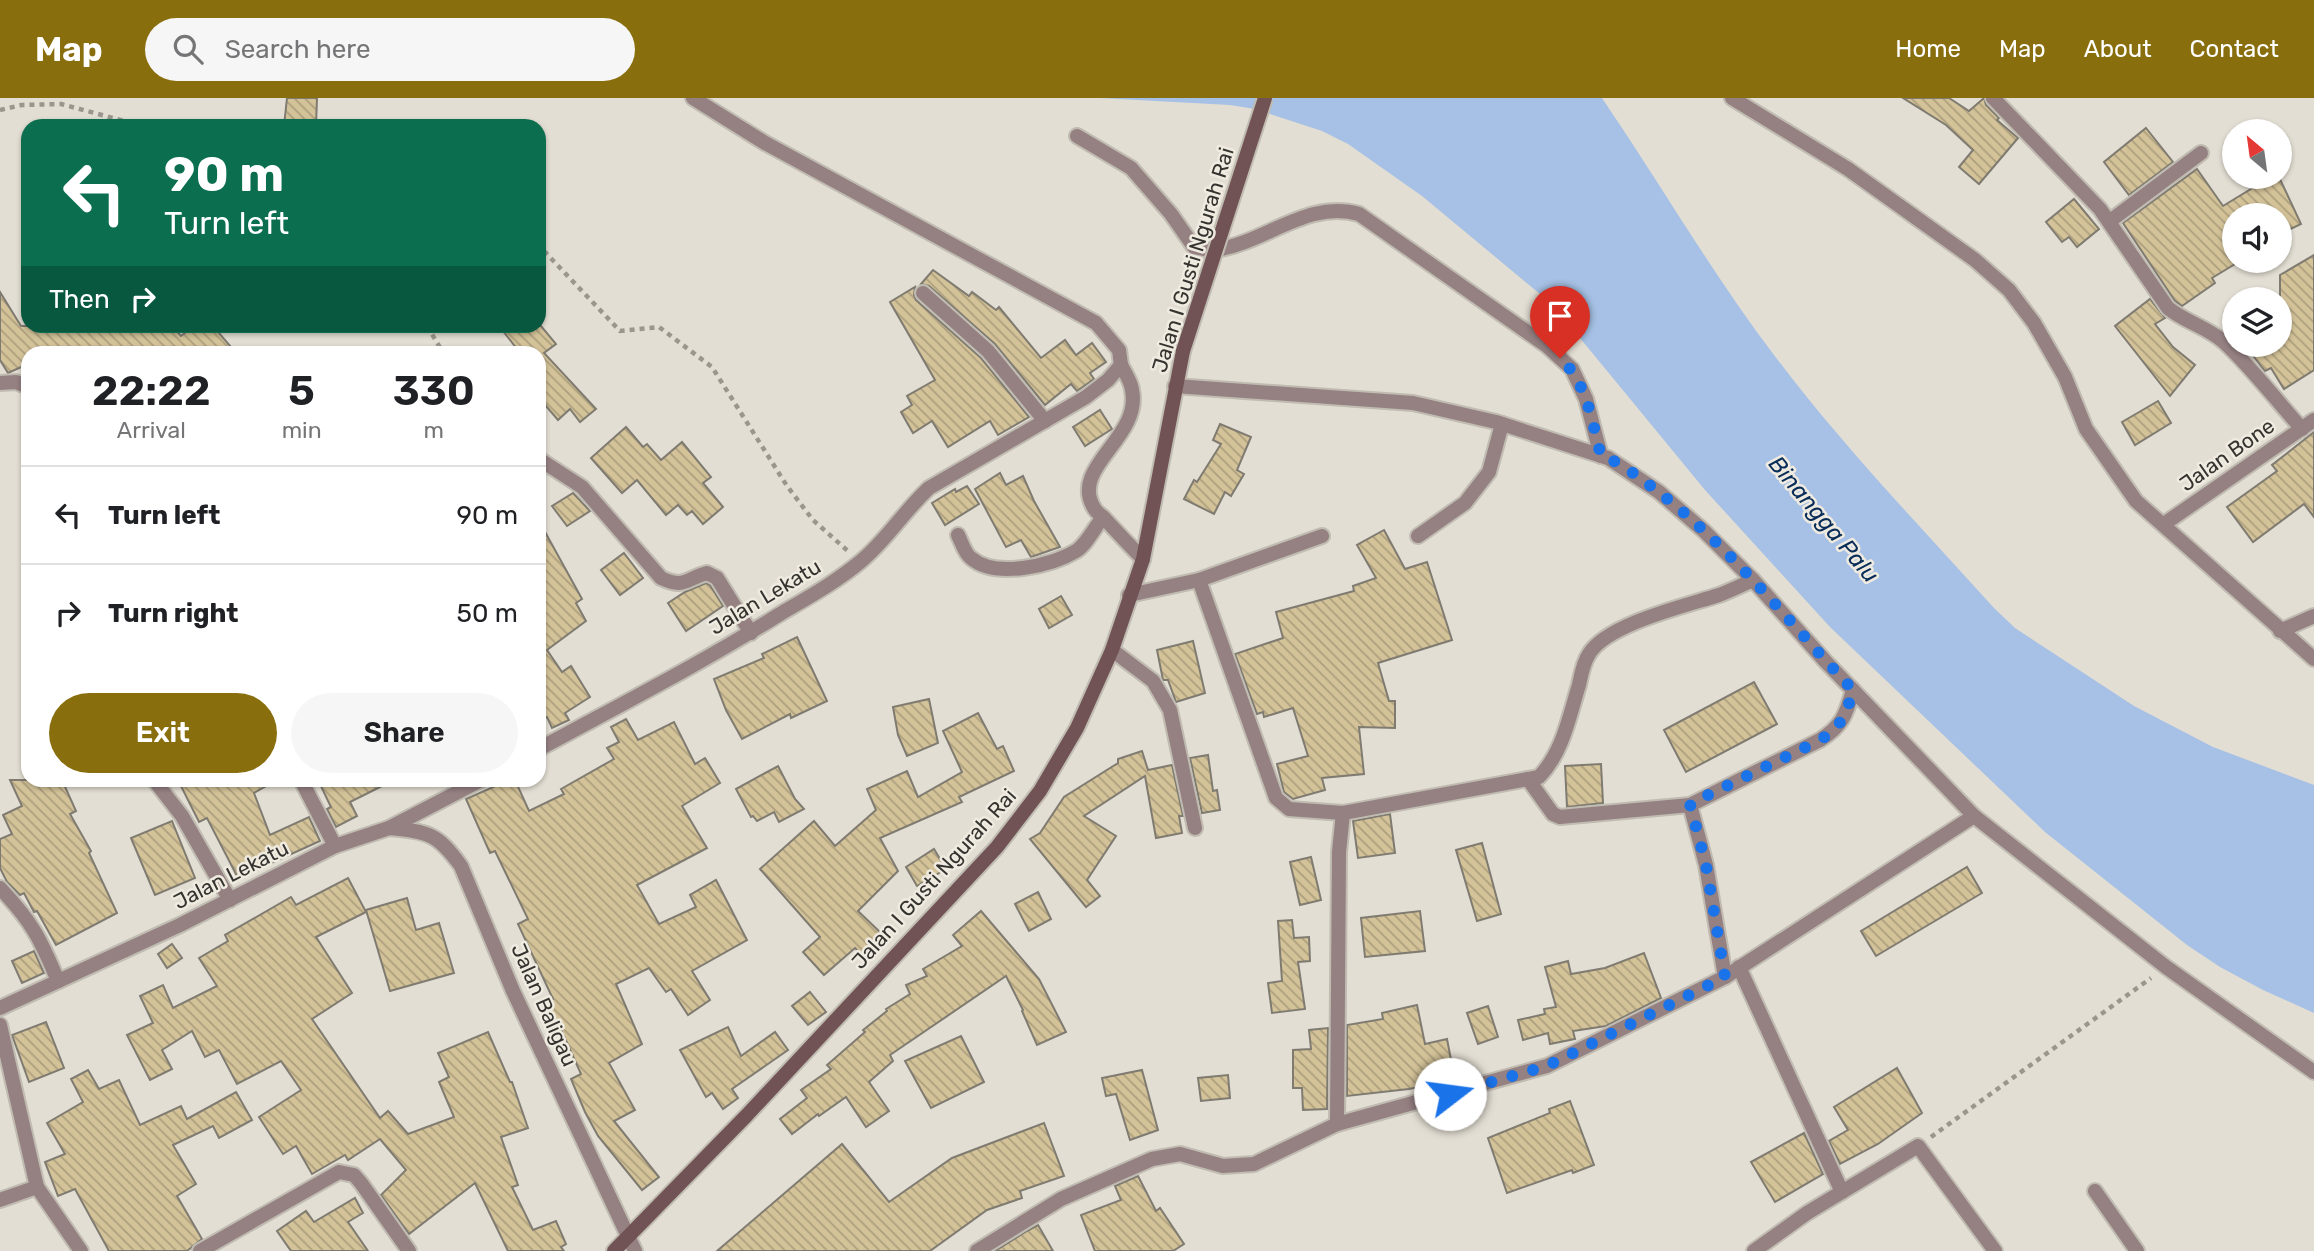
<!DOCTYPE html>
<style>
:root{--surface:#fff;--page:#f6f6f6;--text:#202124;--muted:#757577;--line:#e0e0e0;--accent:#896e0e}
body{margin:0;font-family:Rubik,sans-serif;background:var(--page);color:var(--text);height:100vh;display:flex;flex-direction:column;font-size:26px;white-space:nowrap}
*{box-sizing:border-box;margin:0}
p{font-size:23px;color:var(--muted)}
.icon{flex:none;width:38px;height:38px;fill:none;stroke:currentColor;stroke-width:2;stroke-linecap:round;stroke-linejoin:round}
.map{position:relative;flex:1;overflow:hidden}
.panel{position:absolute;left:21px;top:248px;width:525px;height:441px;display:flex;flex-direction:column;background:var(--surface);border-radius:21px;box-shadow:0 2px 5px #0004}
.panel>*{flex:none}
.guide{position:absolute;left:21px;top:21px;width:525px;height:214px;border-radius:21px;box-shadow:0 2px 5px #0004;background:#0b6e4f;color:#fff;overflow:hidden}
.needle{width:46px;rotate:331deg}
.fabs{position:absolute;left:2222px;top:21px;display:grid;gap:14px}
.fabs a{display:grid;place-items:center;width:70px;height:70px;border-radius:50%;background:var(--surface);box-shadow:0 2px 5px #0004;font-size:35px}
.pin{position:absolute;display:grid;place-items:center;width:60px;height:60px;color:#fff;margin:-72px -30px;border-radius:50% 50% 50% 0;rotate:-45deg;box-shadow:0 0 7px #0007}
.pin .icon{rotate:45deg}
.me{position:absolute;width:77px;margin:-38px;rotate:75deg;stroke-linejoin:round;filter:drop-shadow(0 0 5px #0008)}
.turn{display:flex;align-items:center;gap:24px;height:147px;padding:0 28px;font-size:32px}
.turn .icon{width:91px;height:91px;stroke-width:2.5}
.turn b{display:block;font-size:49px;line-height:60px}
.then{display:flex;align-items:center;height:66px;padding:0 28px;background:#0003;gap:14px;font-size:26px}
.eta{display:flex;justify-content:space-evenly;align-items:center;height:119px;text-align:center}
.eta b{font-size:42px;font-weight:600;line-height:49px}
.button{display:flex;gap:14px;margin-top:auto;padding:14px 28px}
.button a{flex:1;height:80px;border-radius:42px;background:var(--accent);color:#fff;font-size:28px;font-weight:600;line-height:80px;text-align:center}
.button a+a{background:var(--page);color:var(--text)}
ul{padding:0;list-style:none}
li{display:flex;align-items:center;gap:21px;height:98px;padding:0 28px;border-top:2px solid var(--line)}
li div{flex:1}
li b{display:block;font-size:26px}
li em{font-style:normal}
header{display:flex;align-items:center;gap:42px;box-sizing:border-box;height:98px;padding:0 35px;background:var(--accent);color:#fff}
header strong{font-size:33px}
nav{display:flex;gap:38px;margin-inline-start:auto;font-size:24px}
.search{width:490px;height:63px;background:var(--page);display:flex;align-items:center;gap:18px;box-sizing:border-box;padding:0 24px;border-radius:38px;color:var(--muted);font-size:26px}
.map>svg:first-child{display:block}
.water{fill:#a6c1e5}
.building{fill:url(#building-back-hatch);stroke:#7f7b71;stroke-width:2}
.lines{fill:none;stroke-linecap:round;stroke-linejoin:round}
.street-casing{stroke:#c0bcb2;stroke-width:18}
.secondary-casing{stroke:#c0bcb2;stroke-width:18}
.path{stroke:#9a968e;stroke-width:4.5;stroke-dasharray:5 5;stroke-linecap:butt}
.street{stroke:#958082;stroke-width:14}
.secondary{stroke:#715356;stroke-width:14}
.secondary-bridge-casing{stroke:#c0bcb2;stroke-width:18;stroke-linecap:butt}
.secondary-bridge{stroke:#715356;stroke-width:14}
.route{stroke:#1a73e8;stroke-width:12;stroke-dasharray:0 21.6}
.labels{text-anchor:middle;stroke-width:5;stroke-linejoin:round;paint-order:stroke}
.street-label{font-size:21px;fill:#35332f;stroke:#f0ebe0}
.water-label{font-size:23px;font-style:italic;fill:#072c58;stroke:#f0ebe0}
</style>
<header>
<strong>Map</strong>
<div class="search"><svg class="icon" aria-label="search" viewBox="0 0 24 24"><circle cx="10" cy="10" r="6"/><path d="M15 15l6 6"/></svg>Search here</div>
<nav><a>Home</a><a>Map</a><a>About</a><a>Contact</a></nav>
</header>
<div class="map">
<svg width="2314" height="1153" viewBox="0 0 2314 1153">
<defs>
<pattern id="building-back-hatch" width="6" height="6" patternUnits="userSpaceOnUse" patternTransform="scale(1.75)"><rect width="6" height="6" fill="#d4c399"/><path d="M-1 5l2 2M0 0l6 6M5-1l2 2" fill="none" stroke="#ad9f7d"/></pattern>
</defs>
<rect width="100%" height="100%" fill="#e3ded3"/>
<path class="water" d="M1100 0H1602C1660 85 1711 174 1774 257 1841 346 1919 427 1994 510L2015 530 2134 608 2213 649 2314 687V915L2263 892 2220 869 2187 847 2045 734 1830 529 1705 392 1552 206 1422 98 1348 46 1322 33 1255 11 1230 7Z"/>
<g class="building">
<path d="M287 0H317L316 28H284Z"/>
<path d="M1903 0H1949L1969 13 1984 0 1986 7 1999 20 1997 22 2018 40 1979 86 1959 69 1973 52 1946 27Z"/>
<path d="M2146 30 2173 64 2129 97 2104 64Z"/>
<path d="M2197 71 2223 108 2254 89 2250 79H2279L2301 126 2280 136V117H2235V163H2240L2212 180 2215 185 2182 208 2175 203 2123 125Z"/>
<path d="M2074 101 2099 131 2077 149 2069 139 2062 144 2046 124Z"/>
<path d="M2314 157V272L2284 291 2271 270 2265 273 2250 254 2262 247H2280V177Z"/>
<path d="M933 172 969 198 972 194 996 212 999 209 1041 260 1065 242 1076 257 1092 245 1106 264 1090 275 1094 281 1077 293 1071 286 1045 307 995 246 929 188 921 186Z"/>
<path d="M915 189 914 197 916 202 981 260 1029 319 998 337 990 323 948 349 932 323 913 335 901 314 912 307 907 298 935 282 890 204Z"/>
<path d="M0 194 21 228H172L181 238 194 228H213L237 256H28V266L8 275 0 262Z"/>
<path d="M2150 201 2165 220 2155 226 2173 249 2195 267 2170 298 2115 228Z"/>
<path d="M499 228H541L556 246 544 255 596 311 580 324 570 311 558 322 539 300V256H521Z"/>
<path d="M2158 303 2171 325 2135 347 2122 324Z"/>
<path d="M1100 312 1112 331 1085 348 1073 329Z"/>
<path d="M1220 326 1251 339 1237 372 1244 376 1231 398 1225 394 1214 416 1184 401 1194 382 1197 384 1221 346 1213 342Z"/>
<path d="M626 329 643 349 647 346 661 362 682 344 711 379 703 385 723 409 703 426 692 413 687 417 678 407 666 417 637 382 622 395 591 360Z"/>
<path d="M2314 334V419L2304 406 2253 444 2227 409 2277 373 2272 367Z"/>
<path d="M1000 375 1006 387 1023 378 1034 403 1060 449 1031 459 1021 442 1006 449 975 391Z"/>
<path d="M967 388 979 406 945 427 932 405 955 391 956 394Z"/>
<path d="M573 395 590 413 567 428 552 408Z"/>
<path d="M539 423 582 501 576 505 586 523 547 552 562 574 571 568 590 599 565 615 569 622 552 630 547 619 539 623Z"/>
<path d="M1384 432 1405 471 1427 464 1452 542 1378 565 1389 603H1395V630L1359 629 1364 676 1322 680 1325 692 1293 701 1284 694 1277 666 1308 658 1293 610 1264 619 1263 614 1257 616 1235 556 1283 540 1276 514 1354 493 1353 488 1376 480 1357 447Z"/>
<path d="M624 455 643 480 620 497 601 472Z"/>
<path d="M706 485 710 487 723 508 686 533 668 505 685 494Z"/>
<path d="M1061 498 1072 517 1049 530 1039 511Z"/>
<path d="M797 539 827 603 791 620 790 616 742 641 726 612 714 581 764 560 762 556Z"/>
<path d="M1193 543 1205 595 1176 604 1168 582H1163L1157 552Z"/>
<path d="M1754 584 1777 626 1686 674 1664 632Z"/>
<path d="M929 601 938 645 907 658 898 637 893 609Z"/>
<path d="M978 615 997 651 1003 648 1014 673 959 699 962 704 880 740 898 773 858 813 881 835 861 856 855 850 824 877 803 854 820 839 760 771 814 723 835 748 876 712 867 691 907 673 918 699 962 674 943 633Z"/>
<path d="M626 621 638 642 674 624 695 666 705 660 720 685 682 708 707 750 637 787 659 826 696 809 690 797 716 782 747 842 692 873 710 902 688 917 671 891 666 894 649 870 616 886 642 946 609 965 635 1012 614 1023 659 1079 642 1092 598 1038 585 1014 571 981 581 976 560 929 553 932 541 906 553 901 518 826 528 821 495 753 490 755 466 701 509 682H515L529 713 564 696 561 691 614 661 607 650 619 644 611 629Z"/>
<path d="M1142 653 1148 672 1172 667 1183 718H1179L1182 735 1156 740 1145 678 1084 718 1116 738 1087 782 1100 798 1086 809 1030 741 1040 735 1064 699 1118 665V661Z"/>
<path d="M1208 657 1213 693 1217 692 1220 712 1202 715 1190 660Z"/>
<path d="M1601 666 1603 705 1567 709 1565 668Z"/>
<path d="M778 668 795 701 804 711 779 724 774 714 757 723 753 718 751 719 736 691Z"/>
<path d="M10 682H62L76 713 70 716 91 753 89 755 117 815 56 847 37 813 34 814 24 795 20 797 7 784 0 770V741L12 736 3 717 22 708Z"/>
<path d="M178 682H277L254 695 270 737 309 719 320 743 238 780 207 720 199 724Z"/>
<path d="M318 682H394L350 704 357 718 336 729 327 711 331 709Z"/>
<path d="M1390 716 1395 755 1358 760 1353 723Z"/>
<path d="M172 723 195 780 155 797 131 740Z"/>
<path d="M1482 745 1501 816 1477 823 1456 752Z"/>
<path d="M934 751 946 771 917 788 906 769Z"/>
<path d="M1311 759 1321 802 1300 807 1290 764Z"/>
<path d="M1967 769 1982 795 1876 858 1861 833Z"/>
<path d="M348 780 366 814 316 839 352 895 312 921 380 1020 388 1013 408 1036 454 1019 439 984 449 979 438 955 488 934 510 984H512L528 1030 501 1039 518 1087 512 1089 533 1132 556 1123 566 1146 561 1149 564 1153H508L475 1085 409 1136 381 1097 406 1072 380 1041 348 1062 345 1057 312 1076 296 1048 283 1056 259 1019 301 992 281 963 237 986 219 952 205 959 192 933 162 952 172 971 150 982 127 937 153 925 140 898 163 887 173 910 217 888 199 860 228 843 225 837 291 799 296 807Z"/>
<path d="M1038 794 1051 821 1029 833 1015 806Z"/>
<path d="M407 800 416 832 439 825 454 875 390 893 366 812Z"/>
<path d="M981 813 1039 881 1066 934 1037 947 1022 913 1023 912 1006 878 890 957 893 963 869 984 889 1013 866 1029 846 999 819 1018 818 1016 792 1036 780 1021 807 1000 801 992 831 971 827 967 865 934 863 932 887 913 886 911 910 896 906 887 927 878 923 871 962 848 953 837Z"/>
<path d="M1420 813 1425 853 1365 859 1361 820Z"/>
<path d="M1292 822 1294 840 1309 839 1310 863 1298 864 1305 911 1272 915 1268 885 1282 883 1278 823Z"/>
<path d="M172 846 182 860 167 870 158 856Z"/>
<path d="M34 853 44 875 22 885 12 863Z"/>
<path d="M1644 855 1661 900 1606 928 1573 933 1575 941 1550 946 1548 935 1523 942 1518 922 1545 916 1544 911 1556 909 1545 869 1568 863 1571 876 1605 870Z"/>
<path d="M810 894 826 914 808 927 792 908Z"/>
<path d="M1417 907 1425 946 1447 941 1455 982 1409 991 1347 998V927L1383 921 1382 915Z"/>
<path d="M1488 908 1498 939 1478 946 1467 915Z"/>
<path d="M46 924 64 970 29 984 12 937Z"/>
<path d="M728 929 741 958 775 934 788 952 732 991 738 1000 723 1011 712 995 706 999 680 952Z"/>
<path d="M1328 930 1327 1011 1303 1012 1302 990H1293V952L1311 951 1309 932Z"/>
<path d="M961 938 984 984 931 1010 905 963Z"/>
<path d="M1897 970 1922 1015 1878 1046 1840 1066 1829 1043 1848 1032 1834 1009Z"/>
<path d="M88 972 99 991 119 982 140 1027 181 1008 187 1021 236 994 252 1022 219 1040 213 1028 173 1047 196 1086 177 1098 202 1141 187 1153H109L75 1091 58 1098 45 1064 65 1056 47 1025 83 1004 71 981Z"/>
<path d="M1142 972 1158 1032 1130 1042 1116 996 1106 998 1102 980Z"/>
<path d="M1228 977 1230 1000 1201 1003 1198 980Z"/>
<path d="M1570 1003 1594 1067 1573 1075 1572 1072 1507 1095 1488 1040 1550 1015 1549 1011Z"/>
<path d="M1044 1025 1064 1078 1020 1093 1022 1100 987 1112 930 1153H717L842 1046 889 1104 952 1060Z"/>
<path d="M1804 1035 1823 1076 1775 1104 1751 1064Z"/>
<path d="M1138 1078 1156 1113 1160 1110 1184 1146 1173 1153H1095L1081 1117 1121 1102 1115 1088Z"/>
<path d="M355 1100 363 1115 348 1124 368 1153H291L277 1133 306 1113 314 1124Z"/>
<path d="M1038 1127 1053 1153H995L1027 1133Z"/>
</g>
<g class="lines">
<g class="street-casing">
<g id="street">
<path d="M1732 0 1848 71 1975 162 2009 192 2034 225 2065 279 2086 331 2136 403 2314 561"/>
<path d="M1993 0 2100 111 2168 210C2185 224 2207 229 2224 244 2252 270 2276 302 2302 331"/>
<path d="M1077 38 1131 70 1171 116 1194 149C1201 150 1209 153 1215 152 1265 145 1308 101 1359 116L1547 248 1572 271 1586 301 1601 358"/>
<path d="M2110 123 2201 55"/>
<path d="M923 195 988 253 1045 323"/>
<path d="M1121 267C1125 275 1131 283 1132 292 1142 340 1069 369 1094 410 1096 414 1102 418 1105 421 1118 435 1130 448 1143 461"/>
<path d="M0 285 16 284 28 289"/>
<path d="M1175 288 1413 305 1496 324 1608 360 1659 394 1704 433 1753 482 1826 564 1974 718 2166 869 2314 974"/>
<path d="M539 361 582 389 661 480C685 491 685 481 707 475L717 480 751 535"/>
<path d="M2164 426 2314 322"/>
<path d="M958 437C961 443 965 456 971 460 995 481 1051 468 1076 453 1086 447 1095 429 1103 419"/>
<path d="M1418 438 1465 405 1489 374 1502 326"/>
<path d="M1199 482 1322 438"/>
<path d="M1129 497 1199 482 1276 700 1289 711 1343 715"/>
<path d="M2280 533 2314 518"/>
<path d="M1112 552 1153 583 1170 612 1195 730"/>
<path d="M539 651C620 607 702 565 780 516 807 500 836 484 860 464 886 443 904 413 929 390L1086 299 1108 282 1121 267 1119 252 1096 225 765 45 693 0"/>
<path d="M1528 681 1553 716 1560 719 1690 707 1706 767 1725 879"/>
<path d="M154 682 182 718 230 802"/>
<path d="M301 682 335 748"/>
<path d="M1690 707 1820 642C1842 628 1846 617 1853 592"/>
<path d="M389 730C429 734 437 735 461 768L513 893 635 1153"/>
<path d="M0 790C32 824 40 840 58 883"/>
<path d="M1739 869 1842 1094"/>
<path d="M0 910 180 827 335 748 389 730 481 682"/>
<path d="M0 927 37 1089 81 1153"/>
<path d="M1337 1026 1339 754 1343 715 1539 679C1563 654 1569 619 1579 587 1581 577 1583 565 1589 556 1607 526 1685 508 1719 497 1730 493 1742 487 1753 482"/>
<path d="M2095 1093 2137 1153"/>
<path d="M0 1102 37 1089"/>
<path d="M200 1153 339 1074 354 1077 361 1085 409 1153"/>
<path d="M977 1153 1061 1101 1152 1061 1180 1056 1223 1068 1254 1066 1337 1026 1547 968 1725 879 1974 718"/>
<path d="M1754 1153 1807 1115 1918 1048 1995 1153"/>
</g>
</g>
<g class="secondary-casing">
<path id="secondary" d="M614 1153 747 1017 997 749 1040 693 1077 630 1112 552 1143 461 1183 253"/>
</g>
<g class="path">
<path d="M0 12 22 7 61 6 143 28"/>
<path d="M544 153 620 233 659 229 712 269 787 388 813 422 849 454"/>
<path d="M427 228 444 256"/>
<path d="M1931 1039 2151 880"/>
</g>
<use href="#street" class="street"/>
<use href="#secondary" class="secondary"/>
<g class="secondary-bridge-casing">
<path id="secondary-bridge" d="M1183 253 1265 0"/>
</g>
<use href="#secondary-bridge" class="secondary-bridge"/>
</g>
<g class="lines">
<path class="route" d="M1450 996 1547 968 1725 879 1706 767 1690 706 1820 642C1842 628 1846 617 1853 592 1788 523 1728 446 1652 389 1637 378 1619 363 1601 358 1592 324 1587 284 1560 260"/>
</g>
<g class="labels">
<g class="street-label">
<text transform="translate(1193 162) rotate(-73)" y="7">Jalan I Gusti Ngurah Rai</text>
<text transform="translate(2227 357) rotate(-35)" y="7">Jalan Bone</text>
<text transform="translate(765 499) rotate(-31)" y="7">Jalan Lekatu</text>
<text transform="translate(231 777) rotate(-27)" y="7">Jalan Lekatu</text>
<text transform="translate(934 781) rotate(-48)" y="7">Jalan I Gusti Ngurah Rai</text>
<text transform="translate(544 907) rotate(66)" y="7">Jalan Baligau</text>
</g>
<g class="water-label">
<text transform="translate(1824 421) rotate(50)" y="8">Binangga Palu</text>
</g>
</g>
</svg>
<div class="fabs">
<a><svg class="needle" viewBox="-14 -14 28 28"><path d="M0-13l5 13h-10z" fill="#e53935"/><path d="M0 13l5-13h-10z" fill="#757577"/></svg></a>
<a><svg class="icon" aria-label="sound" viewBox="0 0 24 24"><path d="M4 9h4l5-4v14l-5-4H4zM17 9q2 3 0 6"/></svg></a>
<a><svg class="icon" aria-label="layers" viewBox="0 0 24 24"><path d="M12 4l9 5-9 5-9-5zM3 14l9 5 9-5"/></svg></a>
</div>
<div class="pin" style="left:1560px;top:260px;background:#d93025"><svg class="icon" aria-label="arrive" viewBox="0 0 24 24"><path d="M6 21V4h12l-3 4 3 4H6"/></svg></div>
<svg class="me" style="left:1450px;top:996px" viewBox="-20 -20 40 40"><circle r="19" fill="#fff"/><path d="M0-13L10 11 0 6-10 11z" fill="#1a73e8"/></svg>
<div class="guide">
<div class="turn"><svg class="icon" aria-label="left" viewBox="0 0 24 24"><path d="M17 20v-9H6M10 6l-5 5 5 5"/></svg><div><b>90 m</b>Turn left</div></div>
<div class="then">Then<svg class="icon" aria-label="right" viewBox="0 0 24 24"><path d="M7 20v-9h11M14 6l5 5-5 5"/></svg></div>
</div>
<section class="panel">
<div class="eta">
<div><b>22:22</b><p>Arrival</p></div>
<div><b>5</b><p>min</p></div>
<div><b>330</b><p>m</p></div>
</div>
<ul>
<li><svg class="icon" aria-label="left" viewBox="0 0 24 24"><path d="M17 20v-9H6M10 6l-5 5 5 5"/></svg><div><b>Turn left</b></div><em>90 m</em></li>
<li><svg class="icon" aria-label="right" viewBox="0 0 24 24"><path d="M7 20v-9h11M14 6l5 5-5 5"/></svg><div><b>Turn right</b></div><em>50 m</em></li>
</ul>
<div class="button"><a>Exit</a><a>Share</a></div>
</section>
</div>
